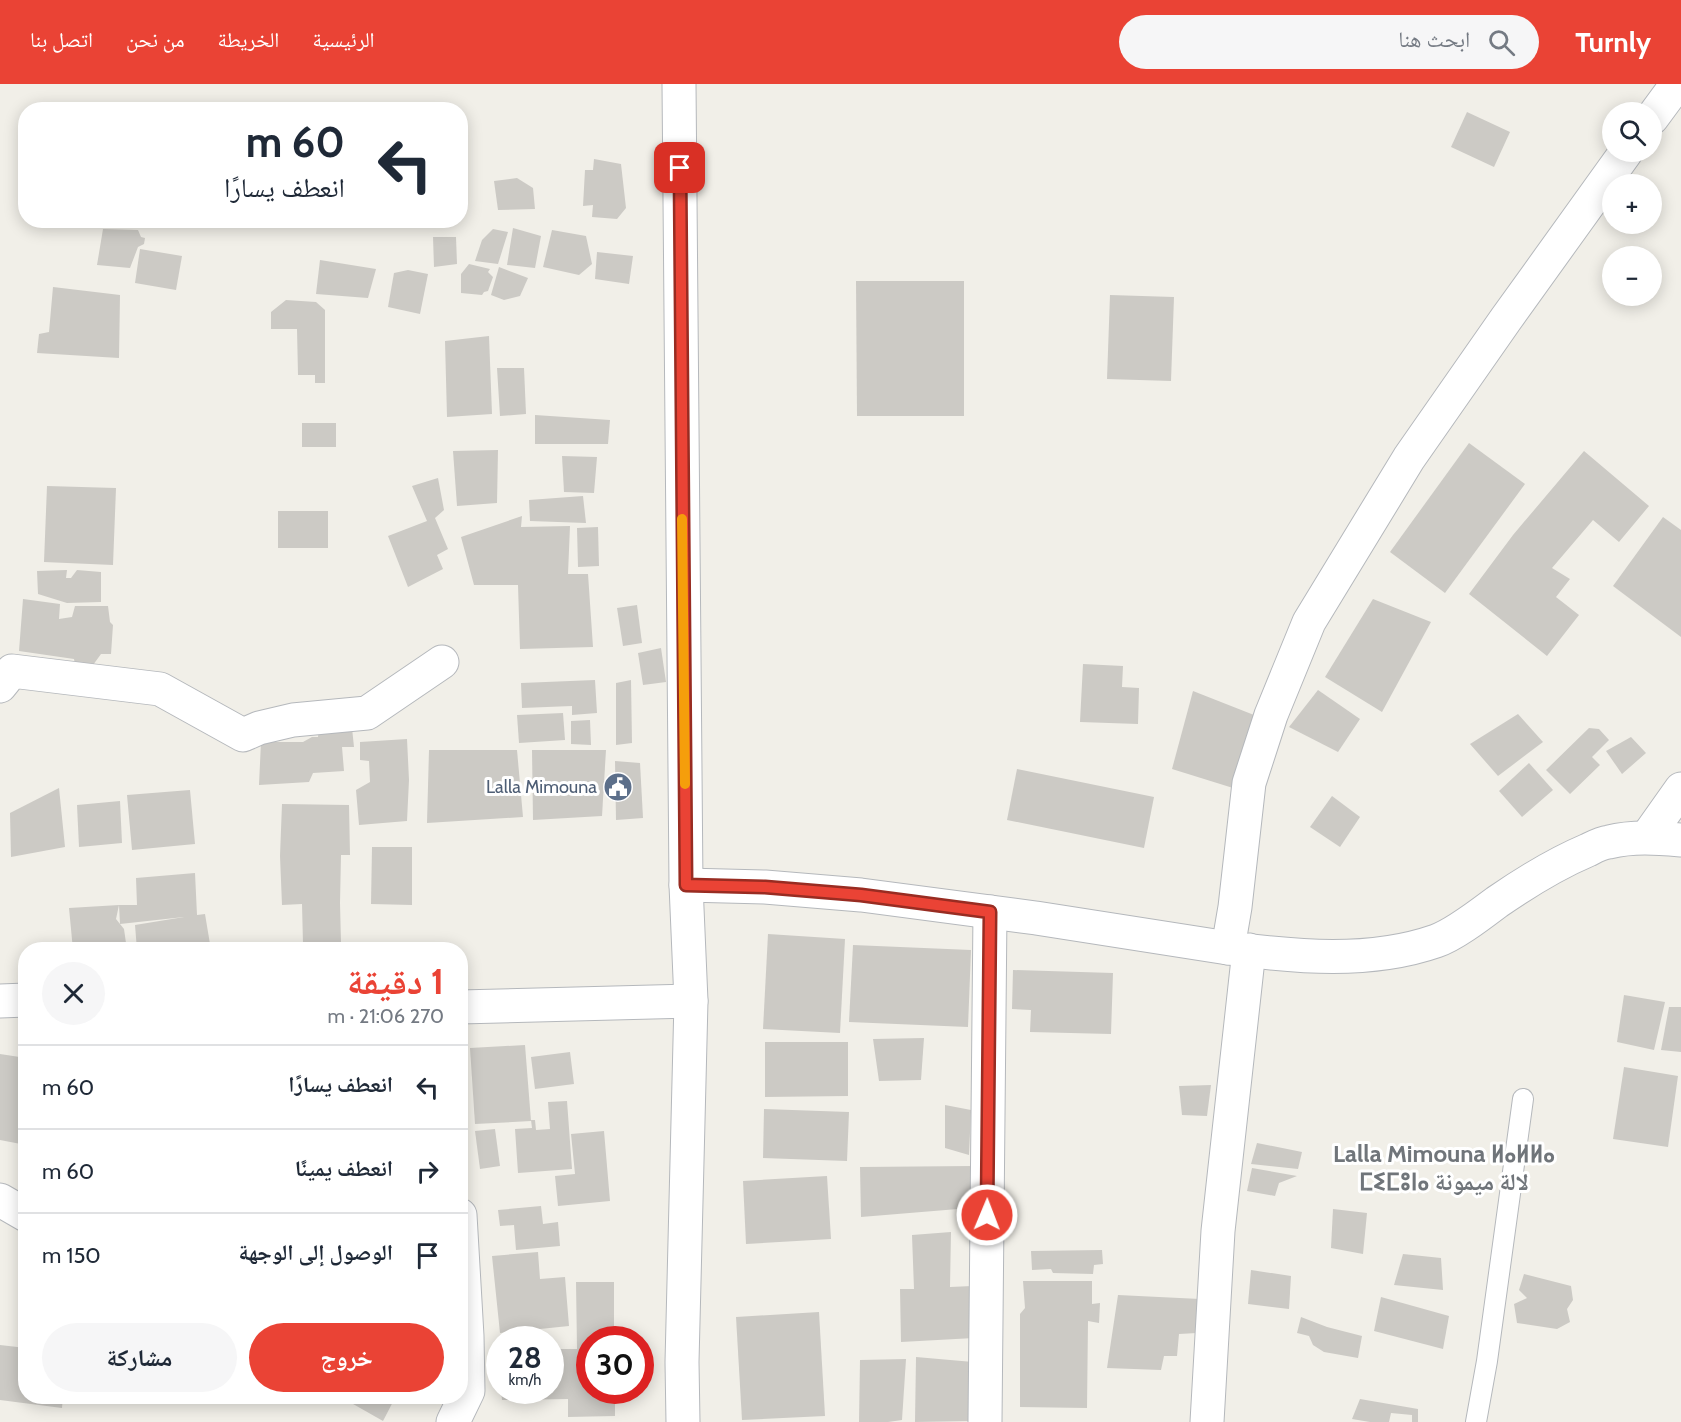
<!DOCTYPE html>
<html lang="ar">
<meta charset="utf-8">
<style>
:root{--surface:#fff;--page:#f6f6f7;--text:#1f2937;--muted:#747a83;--line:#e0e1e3;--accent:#ea4335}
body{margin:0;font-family:Cabin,"Noto Naskh Arabic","Noto Sans Tifinagh",sans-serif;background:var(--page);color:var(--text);direction:rtl;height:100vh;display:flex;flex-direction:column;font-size:22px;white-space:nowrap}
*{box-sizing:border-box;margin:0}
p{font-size:20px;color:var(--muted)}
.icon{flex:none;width:33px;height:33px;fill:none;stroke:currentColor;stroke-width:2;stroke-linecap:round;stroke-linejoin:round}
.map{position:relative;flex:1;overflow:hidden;direction:ltr}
.side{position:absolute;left:18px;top:858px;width:450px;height:462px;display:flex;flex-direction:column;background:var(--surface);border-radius:24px;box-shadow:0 3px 15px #0003;direction:rtl}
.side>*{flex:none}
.hud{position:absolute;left:18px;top:18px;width:450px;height:126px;border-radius:24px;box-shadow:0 3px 15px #0003;direction:rtl;background:#fff;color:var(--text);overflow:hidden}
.controls{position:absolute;left:1602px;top:18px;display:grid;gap:12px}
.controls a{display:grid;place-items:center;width:60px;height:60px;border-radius:50%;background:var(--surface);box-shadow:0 3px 15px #0003;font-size:30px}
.speed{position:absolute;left:486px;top:1242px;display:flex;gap:12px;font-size:30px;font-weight:700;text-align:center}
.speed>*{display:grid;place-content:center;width:78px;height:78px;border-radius:50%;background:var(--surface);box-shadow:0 3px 15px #0003;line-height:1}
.speed small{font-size:15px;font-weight:400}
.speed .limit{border:9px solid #d22;background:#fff;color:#111}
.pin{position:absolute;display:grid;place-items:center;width:51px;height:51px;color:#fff;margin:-26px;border-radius:12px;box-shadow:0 3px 9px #0006}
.me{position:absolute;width:66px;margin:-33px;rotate:1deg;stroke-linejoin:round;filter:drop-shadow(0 0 4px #0008)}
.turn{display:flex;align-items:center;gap:21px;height:126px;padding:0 24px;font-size:27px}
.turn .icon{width:78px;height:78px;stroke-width:2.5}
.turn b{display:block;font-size:42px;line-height:51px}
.round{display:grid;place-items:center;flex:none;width:63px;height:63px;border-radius:32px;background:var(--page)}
.summary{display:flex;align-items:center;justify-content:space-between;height:102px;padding:0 24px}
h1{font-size:36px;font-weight:700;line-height:45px;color:var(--accent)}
.primary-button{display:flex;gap:12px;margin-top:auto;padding:12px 24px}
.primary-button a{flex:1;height:69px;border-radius:36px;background:var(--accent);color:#fff;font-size:24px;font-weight:700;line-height:69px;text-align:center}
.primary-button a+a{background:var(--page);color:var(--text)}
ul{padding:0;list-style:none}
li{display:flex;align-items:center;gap:18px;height:84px;padding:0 24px;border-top:2px solid var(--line)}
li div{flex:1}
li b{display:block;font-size:22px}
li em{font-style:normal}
header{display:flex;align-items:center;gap:36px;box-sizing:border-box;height:84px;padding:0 30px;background:var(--accent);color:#fff}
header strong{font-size:28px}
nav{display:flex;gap:33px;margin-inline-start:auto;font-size:21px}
.search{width:420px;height:54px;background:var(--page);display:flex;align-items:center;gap:15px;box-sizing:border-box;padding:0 21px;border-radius:33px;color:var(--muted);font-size:22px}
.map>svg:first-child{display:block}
.building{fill:#cccac5}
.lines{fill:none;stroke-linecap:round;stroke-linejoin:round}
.service-casing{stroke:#b5b8bc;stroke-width:22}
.minor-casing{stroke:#b5b8bc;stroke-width:35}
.tertiary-casing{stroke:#b5b8bc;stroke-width:35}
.service{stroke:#fff;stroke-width:20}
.minor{stroke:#fff;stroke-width:33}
.tertiary{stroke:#fff;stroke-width:33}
.route-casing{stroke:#982c22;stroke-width:15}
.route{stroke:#ea4335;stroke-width:10}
.slow{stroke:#f59e0b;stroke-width:10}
.labels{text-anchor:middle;stroke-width:6;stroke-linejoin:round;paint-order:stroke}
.service-label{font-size:18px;fill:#4e5e75;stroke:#fff;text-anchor:end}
.district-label{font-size:24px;font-weight:bold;fill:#70757a;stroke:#fff}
</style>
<header>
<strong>Turnly</strong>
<div class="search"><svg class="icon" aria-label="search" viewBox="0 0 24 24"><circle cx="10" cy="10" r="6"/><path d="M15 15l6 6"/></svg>ابحث هنا</div>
<nav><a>الرئيسية</a><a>الخريطة</a><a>من نحن</a><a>اتصل بنا</a></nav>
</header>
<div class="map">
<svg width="1681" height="1338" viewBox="0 0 1681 1338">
<rect width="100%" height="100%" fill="#f1efe8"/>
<g class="building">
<path d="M1467 28 1510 48 1494 83 1451 63Z"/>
<path d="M594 75 621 80 626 124 617 135 592 133 593 121 583 122 585 86H593Z"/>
<path d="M517 94 533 104 535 125 498 126 494 97Z"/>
<path d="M513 144 541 152 535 184 507 181Z"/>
<path d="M103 145 138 146 141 153 145 154 144 160 138 163 130 184 97 181Z"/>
<path d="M493 145 508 148 498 180 475 177 482 156Z"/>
<path d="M552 146 586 152 592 180 579 191 543 183Z"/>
<path d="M433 153H456L457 180 434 183Z"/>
<path d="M140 165 182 172 176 206 135 199Z"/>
<path d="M597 168 633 172 629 200 595 195Z"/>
<path d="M320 176 376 185 368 214 316 210Z"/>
<path d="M469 180 490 185 488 188 493 193 488 207 484 208 482 211 461 209V190Z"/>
<path d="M499 183 528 194 520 212 504 216 491 211Z"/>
<path d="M408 186 428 190 420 230 388 223 394 189Z"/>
<path d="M856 197H964V332H857Z"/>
<path d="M53 203 120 211 119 274 37 269 39 250 49 248Z"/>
<path d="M1110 211 1174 213 1171 297 1107 295Z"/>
<path d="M286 216 316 218 325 226V299H315V291H298L297 245H271V228Z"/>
<path d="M489 252 492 330 447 333 445 257Z"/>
<path d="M497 284H524L526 330 500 332Z"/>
<path d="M535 331 610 336 608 360H535Z"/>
<rect x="302" y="339" width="34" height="24"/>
<path d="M1469 359 1525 400 1445 509 1390 468Z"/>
<path d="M498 366 497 419 457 422 453 367Z"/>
<path d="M1584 367 1649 422 1619 458 1593 436 1552 484 1570 495 1556 513 1579 531 1547 572 1469 510 1513 451Z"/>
<path d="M562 372 597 373 594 409 564 408Z"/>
<path d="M438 394 444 426 435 434 448 465 437 471 443 485 408 503 388 452 427 437 412 402Z"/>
<path d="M47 402 116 404 113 481 44 478Z"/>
<path d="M583 412 586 439 530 437 529 416Z"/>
<rect x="278" y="427" width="50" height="37"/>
<path d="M522 432 521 443 570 442 568 490H588L593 563 520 565 518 501H474L461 453Z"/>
<path d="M1663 433 1681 446V553L1613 502Z"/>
<path d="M598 443 599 482 578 483 577 444Z"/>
<path d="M67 486 66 494H71L77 486 101 488V518L67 519 38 510 37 487Z"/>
<path d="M23 515 60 520 59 535 72 533 75 522H108L110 538 113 541 111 570H101L93 581H75L74 575 19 567Z"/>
<path d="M1373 515 1431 538 1382 628 1325 593Z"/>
<path d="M637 521 642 559 623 562 617 524Z"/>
<path d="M661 564 666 598 643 601 638 569Z"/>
<path d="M1083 580 1123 582 1122 603 1139 604 1138 640 1080 638Z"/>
<path d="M595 596 597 629 572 631V622L522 624 521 599Z"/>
<path d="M631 596 632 659 616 661V599Z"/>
<path d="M1318 606 1360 635 1338 668 1289 643Z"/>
<path d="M1193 607 1254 631 1233 704 1172 685Z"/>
<path d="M563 629 565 656 519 659 517 631Z"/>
<path d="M1518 630 1543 658 1498 692 1470 660Z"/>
<path d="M590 636 591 661 571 660V637Z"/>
<path d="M319 643 352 644 354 663H342L344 687 313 689 309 698 259 701 261 658H303L312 653H318Z"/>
<path d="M1589 644 1599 645 1609 656 1592 673 1600 681 1570 710 1546 686Z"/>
<path d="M1631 653 1646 669 1622 690 1606 667Z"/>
<path d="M407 655 409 696 407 737 359 741 356 706 370 698 369 677 360 676V658Z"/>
<path d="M429 666H517L523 733 427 739Z"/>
<path d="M532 666H606L602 732 533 736Z"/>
<path d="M615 677 640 679 643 734 616 736Z"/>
<path d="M1529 679 1553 706 1522 733 1499 707Z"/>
<path d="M1017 685 1154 713 1144 764 1007 736Z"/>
<path d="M59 704 65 763 11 773 10 729Z"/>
<path d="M190 706 195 760 132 766 127 711Z"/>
<path d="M1332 712 1360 733 1340 763 1310 743Z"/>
<path d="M120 717 122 759 79 763 77 721Z"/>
<path d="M282 720 349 721 350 771H341L340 819 341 859 303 860 302 820 282 821 280 772Z"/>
<path d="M372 763H412V821L371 820Z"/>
<path d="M195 789 197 831 205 830 211 866H137L135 841 184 833 120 840 119 821H137L136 794Z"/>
<path d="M119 821 116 835 124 845 127 866H73L69 824Z"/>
<path d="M768 850 845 855 840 949 763 945Z"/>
<path d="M853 861 971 866 968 943 849 938Z"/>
<path d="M1013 886 1113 889 1111 950 1030 948 1031 926 1012 925Z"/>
<path d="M1624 911 1665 918 1654 966 1617 958Z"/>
<path d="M1669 923H1681V968L1661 966Z"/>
<path d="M924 954 921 996 879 997 873 955Z"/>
<path d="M765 958H848V1012L765 1013Z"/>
<path d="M525 961 531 1037 475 1040 470 964Z"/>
<path d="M570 968 574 1000 535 1005 531 973Z"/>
<path d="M0 970 26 974V1061L0 1056Z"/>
<path d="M1624 983 1678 992 1668 1063 1613 1055Z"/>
<path d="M1211 1001 1207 1032 1182 1031 1179 1002Z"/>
<path d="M567 1017 572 1085 518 1089 515 1045 532 1044 531 1036H535L536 1046 550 1045 548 1018Z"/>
<path d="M945 1021 971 1026 969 1071 945 1064Z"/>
<path d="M764 1025 849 1028 847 1077 763 1074Z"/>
<path d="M495 1045 500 1082 480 1085 475 1047Z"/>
<path d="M604 1047 610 1117 558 1122 555 1092 575 1090 571 1050Z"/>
<path d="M1257 1059 1302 1068 1298 1085 1251 1080Z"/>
<path d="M972 1082 970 1124 861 1133 860 1083Z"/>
<path d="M1252 1084 1297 1092 1279 1099 1275 1112 1247 1107Z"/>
<path d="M827 1092 831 1155 746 1160 743 1097Z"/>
<path d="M541 1122 543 1140 558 1138 560 1162 516 1166 514 1141 500 1142 498 1126Z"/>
<path d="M1333 1125 1367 1129 1363 1170 1331 1164Z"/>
<path d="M951 1148 950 1203 972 1202 974 1254 901 1258 900 1205H914L912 1151Z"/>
<path d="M1102 1166 1103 1180 1094 1181 1093 1190 1053 1189 1051 1185 1032 1186 1031 1167Z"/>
<path d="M538 1168 540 1195 565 1193 569 1242 500 1249 492 1172Z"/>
<path d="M1403 1170 1441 1174 1443 1206 1394 1201Z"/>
<path d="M1251 1186 1291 1192 1289 1225 1248 1220Z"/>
<path d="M1524 1190 1571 1202 1573 1216 1567 1225 1570 1238 1557 1245 1517 1239 1514 1220 1527 1214 1519 1206Z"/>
<path d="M1023 1197H1092V1220L1100 1219 1099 1239 1088 1237 1087 1324 1020 1323V1230L1025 1224Z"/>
<path d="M576 1198H614V1256H590V1284H577V1288H590V1306H615V1332L568 1333V1315L502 1316 501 1306H550V1265H577Z"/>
<path d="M1118 1211 1200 1215 1197 1249 1179 1250 1177 1272H1164L1161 1286 1107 1284Z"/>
<path d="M1381 1213 1449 1232 1443 1265 1374 1247Z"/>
<path d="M819 1228 825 1332 742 1336 736 1233Z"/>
<path d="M1301 1233 1327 1243 1362 1252 1358 1274 1324 1268 1313 1261 1309 1252 1297 1249Z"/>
<path d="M0 1261 26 1264V1312H63L62 1324 0 1316Z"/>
<path d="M916 1273 973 1278 970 1337 915 1338Z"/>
<path d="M906 1275 902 1336 888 1338H859L860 1276Z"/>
<path d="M339 1312H396L383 1337Z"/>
<path d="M1360 1315 1418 1325V1338H1412V1331L1391 1329 1389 1338H1370L1352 1335Z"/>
</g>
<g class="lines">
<g class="service-casing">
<path id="service" d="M1476 1338 1487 1277 1523 1015"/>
</g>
<g class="minor-casing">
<g id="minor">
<path d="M1652 34 1677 0"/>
<path d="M1626 68 1506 235 1409 374 1309 538 1271 631 1249 699 1235 823 1228 864C1296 873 1370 880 1436 857 1454 851 1481 830 1497 818 1526 798 1555 780 1588 766 1594 763 1601 759 1609 758 1633 752 1657 754 1681 756"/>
<path d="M0 602 12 587 160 605 243 651 259 644 293 636 367 629 442 578"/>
<path d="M1647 753 1681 705"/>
<path d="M686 801 765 803 861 811 1036 834 1228 864"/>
<path d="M0 917 26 916"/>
<path d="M460 923 691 917"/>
<path d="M0 1116 26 1131"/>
<path d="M453 1338 468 1307 467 1252 460 1131"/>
<path d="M985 1338 990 828"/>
<path d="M1207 1338 1218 1147 1249 866"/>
</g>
</g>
<g class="tertiary-casing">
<path id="tertiary" d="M679 0 686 801 691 917 682 1278 683 1338"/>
</g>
<use href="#service" class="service"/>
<use href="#minor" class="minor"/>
<use href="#tertiary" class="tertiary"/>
</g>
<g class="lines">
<g class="route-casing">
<path id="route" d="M680 84 686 801 765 803 861 811 990 828 987 1131"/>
</g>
<use href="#route" class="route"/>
<path class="slow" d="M682 435 685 700"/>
</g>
<defs>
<g id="civic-disc" transform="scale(1.5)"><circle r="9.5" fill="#5c6f8a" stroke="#fff"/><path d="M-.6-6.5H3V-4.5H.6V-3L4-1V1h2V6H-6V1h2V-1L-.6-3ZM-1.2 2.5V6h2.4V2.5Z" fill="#fff"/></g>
</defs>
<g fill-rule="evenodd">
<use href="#civic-disc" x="618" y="703"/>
</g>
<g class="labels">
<g class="service-label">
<text x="597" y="709">Lalla Mimouna</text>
</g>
<g class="district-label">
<text x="1444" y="1078">Lalla Mimouna ⵍⴰⵍⵍⴰ<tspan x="1444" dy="28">ⵎⵉⵎⵓⵏⴰ لالة ميمونة</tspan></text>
</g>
</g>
</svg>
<div class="controls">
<a><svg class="icon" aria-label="search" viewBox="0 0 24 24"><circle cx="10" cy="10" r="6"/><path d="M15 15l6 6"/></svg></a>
<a>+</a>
<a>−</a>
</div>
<div class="speed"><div>28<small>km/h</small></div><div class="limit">30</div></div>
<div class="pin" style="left:680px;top:84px;background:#d93025"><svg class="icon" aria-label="arrive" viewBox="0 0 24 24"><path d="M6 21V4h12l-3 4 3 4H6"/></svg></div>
<svg class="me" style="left:987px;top:1131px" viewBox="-20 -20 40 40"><circle r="17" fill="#ea4335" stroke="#fff" stroke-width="3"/><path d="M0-11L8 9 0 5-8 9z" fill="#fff"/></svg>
<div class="hud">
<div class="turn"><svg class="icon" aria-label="left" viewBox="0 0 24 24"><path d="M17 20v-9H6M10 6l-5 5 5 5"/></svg><div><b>60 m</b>انعطف يسارًا</div></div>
</div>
<section class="side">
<div class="summary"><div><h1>1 دقيقة</h1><p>270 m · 21:06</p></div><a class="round"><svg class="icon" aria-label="close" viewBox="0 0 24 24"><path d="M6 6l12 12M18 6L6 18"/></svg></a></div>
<ul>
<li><svg class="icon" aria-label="left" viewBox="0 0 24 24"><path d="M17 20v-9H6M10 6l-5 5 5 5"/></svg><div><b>انعطف يسارًا</b></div><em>60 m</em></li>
<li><svg class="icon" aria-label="right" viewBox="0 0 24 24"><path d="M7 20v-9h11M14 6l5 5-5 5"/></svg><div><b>انعطف يمينًا</b></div><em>60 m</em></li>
<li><svg class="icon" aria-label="arrive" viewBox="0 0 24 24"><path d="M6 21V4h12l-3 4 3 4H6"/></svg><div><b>الوصول إلى الوجهة</b></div><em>150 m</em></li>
</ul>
<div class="primary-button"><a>خروج</a><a>مشاركة</a></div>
</section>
</div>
